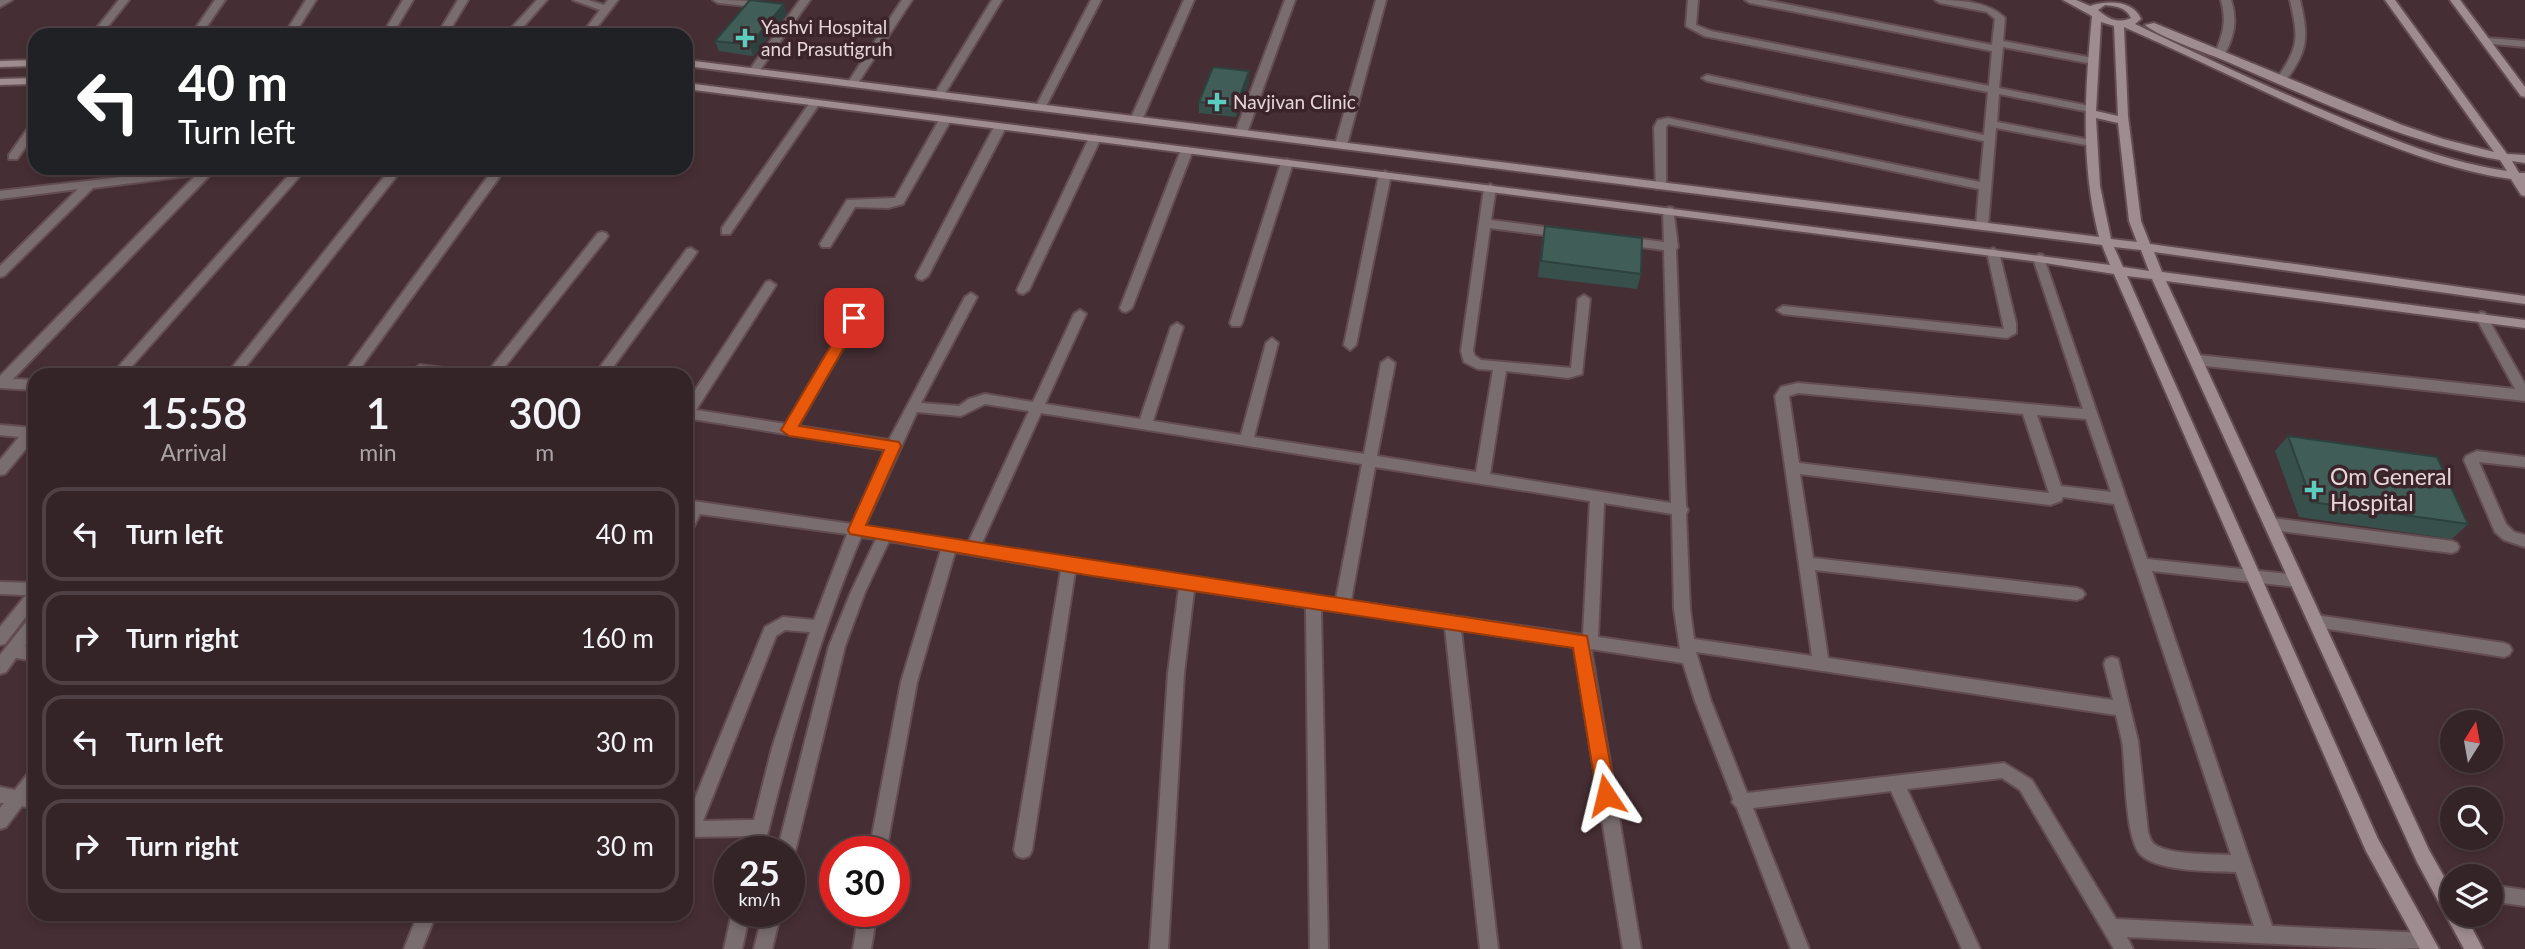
<!DOCTYPE html>
<style>
:root{--surface:#342327;--page:#3f2f33;--text:#f1f3f6;--muted:#a9a4a7;--line:#4e4044}
body{margin:0;font-family:Lato,sans-serif;background:var(--page);color:var(--text);height:100vh;display:flex;flex-direction:column;font-size:26px;white-space:nowrap}
*{box-sizing:border-box;margin:0}
p{font-size:23px;color:var(--muted)}
.icon{flex:none;width:38px;height:38px;fill:none;stroke:currentColor;stroke-width:2;stroke-linecap:round;stroke-linejoin:round}
.map{position:relative;flex:1;overflow:hidden}
.drawer{position:absolute;left:28px;top:368px;width:665px;height:553px;display:flex;flex-direction:column;background:var(--surface);border-radius:21px;box-shadow:0 4px 10px #0003,0 0 0 2px var(--line)}
.drawer>*{flex:none}
.banner{position:absolute;left:28px;top:28px;width:665px;height:147px;border-radius:21px;box-shadow:0 4px 10px #0003,0 0 0 2px var(--line);background:#202124;color:#fff;overflow:hidden}
.needle{width:46px;rotate:11deg}
.fabs{position:absolute;left:2440px;top:710px;display:grid;gap:14px}
.fabs a{display:grid;place-items:center;width:63px;height:63px;border-radius:50%;background:var(--surface);box-shadow:0 4px 10px #0003,0 0 0 2px var(--line);font-size:35px}
.speed{position:absolute;left:714px;top:836px;display:flex;gap:14px;font-size:35px;font-weight:700;text-align:center}
.speed>*{display:grid;place-content:center;width:91px;height:91px;border-radius:50%;background:var(--surface);box-shadow:0 4px 10px #0003,0 0 0 2px var(--line);line-height:1}
.speed small{font-size:18px;font-weight:400}
.speed .limit{border:10px solid #d22;background:#fff;color:#111}
.pin{position:absolute;display:grid;place-items:center;width:60px;height:60px;color:#fff;margin:-30px;border-radius:14px;box-shadow:0 4px 10px #0006}
.me{position:absolute;width:77px;margin:-38px;rotate:350deg;stroke-linejoin:round;filter:drop-shadow(0 0 5px #0008)}
.turn{display:flex;align-items:center;gap:24px;height:147px;padding:0 35px;font-size:32px}
.turn .icon{width:91px;height:91px;stroke-width:2.5}
.turn b{display:block;font-size:49px;line-height:60px}
.eta{display:flex;justify-content:space-evenly;align-items:center;height:119px;text-align:center}
.eta b{font-size:42px;font-weight:600;line-height:49px}
ul{padding:0;list-style:none}
li{display:flex;align-items:center;gap:21px;height:94px;margin:0 14px 10px;padding:0 21px;border:4px solid var(--line);border-radius:21px}
li div{flex:1}
li b{display:block;font-size:26px}
li em{font-style:normal}
.map>svg:first-child{display:block}
.lines{fill:none;stroke-linecap:round;stroke-linejoin:round}
.street-casing{stroke:#634d52;stroke-width:4}
.secondary-casing{stroke:#634d52;stroke-width:4}
.street{fill:#7a6d70;fill-rule:evenodd}
.secondary{fill:#9f8c90;fill-rule:evenodd}
.wall{fill:#37504c}
.shaded-wall{fill:#2d413e}
.building{fill:#405d58;stroke:#2d413e;stroke-width:2}
.route{fill:#ea580c;stroke:#983908;stroke-width:2}
.poi-dot{fill:#59cebf;stroke:#3b252a;stroke-width:2.5}
.labels{text-anchor:middle;stroke-width:7;stroke-linejoin:round;paint-order:stroke}
.far-poi-label{font-size:19px;fill:#e6d6d9;stroke:#3b252a;text-anchor:start}
.poi-label{font-size:23px;fill:#e6d6d9;stroke:#3b252a;text-anchor:start}
</style>
<div class="map">
<svg width="2525" height="949" viewBox="0 0 2525 949">
<rect width="100%" height="100%" fill="#462f34"/>
<g class="lines">
<g class="street-casing">
<g id="street">
<path d="M0 0H12L0 7Z"/>
<path d="M119 0H129L101 35H91Z"/>
<path d="M215 0H225L201 35H191Z"/>
<path d="M306 0H316L294 35H284Z"/>
<path d="M403 0H413L392 35H382Z"/>
<path d="M458 0H468L447 35H437Z"/>
<path d="M537 0H547L516 35H505Z"/>
<path d="M573 0H588L604 5 608 0H618L591 35H581L600 10Z"/>
<path d="M713 0C730 0 757 0 771 5L766 8 718 3Z"/>
<path d="M800 0H810L757 74H749L748 72Z"/>
<path d="M902 0H912L856 86H848L847 84Z"/>
<path d="M992 0H1002L944 95 943 97H935L934 95Z"/>
<path d="M1091 0H1101L1045 108 1044 110H1036L1035 108Z"/>
<path d="M1184 0H1194L1142 120 1140 122H1132L1130 120Z"/>
<path d="M1285 0H1295L1247 133 1241 136 1237 135 1235 133Z"/>
<path d="M1376 0H1386L1347 145 1341 148 1335 145Z"/>
<path d="M1688 0H1698L1696 25 1711 31 1989 86 1992 51 1750 3 1745 0H1765L1992 45 1995 19 1987 12 1940 3 1935 0C1958 0 1988 1 2005 18L2003 41 2093 58 2098 61 2093 64 2003 47 1999 88 2090 106 2095 109 2090 112 1999 94 1997 122 2091 140 2097 143 2091 146 1996 128 1988 226 1982 230 1976 226 1979 189 1668 124 1666 127V186L1664 189H1656L1654 127 1658 120 1668 118 1980 182 1984 141 1707 81 1702 78 1707 75 1984 135 1988 92 1704 36 1686 26Z"/>
<path d="M2221 0H2231C2238 21 2234 38 2223 57L2219 58 2214 55C2223 36 2227 21 2221 0Z"/>
<path d="M2290 0H2300C2309 39 2308 51 2284 83L2280 84 2275 81C2299 47 2299 40 2290 0Z"/>
<path d="M2487 38 2525 41V47L2483 43 2482 41Z"/>
<path d="M815 100 820 103 730 234H722V228L811 101Z"/>
<path d="M945 117 951 120 903 204 888 208 855 207 830 247H822L820 244 847 200 895 198 939 120Z"/>
<path d="M35 123V134L17 159H9V155L31 124Z"/>
<path d="M1000 124 1006 127 928 276 922 280 918 279 916 276 994 127Z"/>
<path d="M1095 135 1101 138 1029 290 1023 294 1019 293 1017 290 1089 138Z"/>
<path d="M1187 147 1193 150 1132 308 1126 312 1122 311 1120 308 1181 150Z"/>
<path d="M1287 159 1293 163 1242 323 1240 326H1232L1230 323 1281 163Z"/>
<path d="M199 168H235L229 172 211 174 13 379 35 380V390L0 388V376L196 175 93 188 4 276 0 277V266L78 189 0 199V191Z"/>
<path d="M295 168H307L125 374H112Z"/>
<path d="M391 168H403L240 374H227Z"/>
<path d="M494 168H506L356 374H343Z"/>
<path d="M1385 171 1391 175 1356 345 1350 350 1344 345 1379 175Z"/>
<path d="M1490 184 1496 188 1491 220 1560 229 1566 233 1560 237 1490 228 1473 351 1475 356 1481 360 1571 368 1578 299 1584 295 1590 299 1582 374 1568 378 1506 371 1490 474 1671 503 1664 250 1625 245 1619 241 1625 237 1664 242 1663 211 1669 207 1673 208 1678 247 1676 250 1686 506 1688 510 1686 514 1690 609 1694 639 1812 656 1775 396 1781 387 1798 383 2083 409 2033 258 2039 254 2043 255 2147 559 2297 575 2302 577 2304 581 2302 585 2297 587 2152 571 2272 926 2425 933 2431 936 2434 942 2431 948 2385 949 2127 937 2133 949H2114L2020 790 2002 778 1907 789 1980 949H1962L1891 791 1753 808 1809 949H1791L1737 808 1732 802 1733 799 1695 701 1683 663 1591 649 1641 949H1623L1574 647 1461 630 1498 949H1480L1445 627 1321 609 1328 949H1310L1306 607 1194 590 1184 673 1168 949H1150L1168 673 1179 588 1075 572 1032 850 1029 856 1023 858 1017 856 1014 850 1061 570 955 552 917 682 886 852H869L901 682 941 550 889 541 865 592 845 646 795 852 789 859V852H777L829 646 851 592 876 539 861 537C818 639 789 745 763 852H747L750 836 686 837V820L765 627 783 617 814 620 847 534 700 514 691 532 686 534V500L852 524 885 450 686 418V404L766 282 770 281 776 285 696 410 786 424 863 293 867 292 873 296 798 426 889 440 965 297 971 293 977 297 921 403 959 406 969 399 985 394 1033 402 1074 314 1080 310 1086 314 1045 404 1140 419 1171 327 1177 323 1183 327 1153 421 1241 435 1266 343 1272 338 1278 343 1254 437 1364 454 1381 363 1388 358 1395 363 1377 456 1476 472 1493 370 1478 369 1464 362 1461 351 1484 188ZM1798 393 2023 414 2049 493 1799 463 1789 396ZM985 404 1029 411 968 543 865 526 917 412 961 416ZM1041 413 1362 464 1336 599 981 545ZM2037 415 2086 419 2111 492 2061 486ZM1375 467 1590 501 1583 635 1351 601ZM1800 474 2050 505 2061 501 2063 497 2114 504 2231 855C2211 854 2174 855 2157 846 2151 843 2150 838 2148 832L2138 741 2118 659 2112 657 2106 659 2104 664 2113 700 1828 658 1815 570 2077 600 2082 598 2085 594 2082 590 2077 588 1813 558ZM1604 503 1672 514 1674 609 1680 649 1598 637ZM785 630 810 632 772 748 754 820 703 821 776 636ZM1696 652 2116 715C2118 724 2120 732 2122 741 2126 766 2124 841 2142 856 2161 872 2212 871 2236 872L2254 926 2116 919 2032 780 2004 763 1747 793 1711 701Z"/>
<path d="M602 232 606 233 608 236 606 239 499 374H486L598 233Z"/>
<path d="M691 248 697 252 695 255 608 374H595L687 249Z"/>
<path d="M1993 248 1999 252 2016 323V333L2007 338 1783 314 1777 310 1783 306 2004 329 1987 252Z"/>
<path d="M2481 312 2485 313 2525 384V401L2197 365 2190 360 2197 355 2515 389 2475 316Z"/>
<path d="M420 365 451 369 458 374 415 373 413 370Z"/>
<path d="M0 425 35 428V438L5 474 0 475V460L19 437 0 435Z"/>
<path d="M2477 451 2525 457V467L2479 462 2506 524 2514 532 2525 535V547L2504 540 2495 532 2464 460 2466 456Z"/>
<path d="M2272 518 2452 541 2457 543 2459 547 2457 551 2452 553 2272 530 2267 528 2265 524 2267 520Z"/>
<path d="M0 582 35 583V605L5 644 0 645V627L26 595 0 594Z"/>
<path d="M35 615V633L25 646 35 647V661L16 658 6 672 0 674V655L30 617Z"/>
<path d="M2316 615 2504 643 2509 645 2512 650 2509 655 2504 657 2316 627 2311 625 2308 621 2311 617Z"/>
<path d="M35 769V790L33 793H35V809L22 806 6 827 0 829V808L4 803H0V787L15 790 29 772Z"/>
<path d="M2490 885 2525 890V906L2490 901Z"/>
<path d="M732 912H750L742 949H724Z"/>
<path d="M763 912H781L772 949H754Z"/>
<path d="M859 912H877L871 949H853Z"/>
<path d="M418 914H436L422 949H404Z"/>
</g>
</g>
<g class="secondary-casing">
<g id="secondary">
<path d="M2063 0H2076L2090 6C2107 0 2133 0 2141 19L2135 24C2204 57 2273 90 2344 119 2396 141 2450 163 2507 171L2500 160C2408 143 2314 99 2228 62 2207 53 2161 38 2145 25L2154 23 2402 125 2443 139 2494 152 2385 0H2395L2507 154 2525 155V163L2512 161 2519 173H2525V196L2521 195 2511 179C2460 172 2411 154 2363 135 2282 102 2204 62 2124 27L2128 116 2141 221 2150 244 2525 296V304L2154 252 2162 272 2525 320V328L2166 281 2429 850 2452 891V915H2465L2483 949H2464L2417 862 2152 279 2127 276 2378 839 2439 949H2420L2366 851 2114 274 2039 262 686 89V83L2110 265 2102 245 686 66V60L2099 237C2080 163 2085 91 2092 16ZM2105 5C2115 6 2126 7 2131 18 2118 24 2108 19 2098 10ZM2101 22 2114 26 2118 116 2096 111ZM2096 118 2118 123 2129 221 2137 242 2111 239 2100 186ZM2114 247 2141 250 2149 271 2123 267Z"/>
<path d="M2450 0H2460L2525 87V97L2521 96Z"/>
<path d="M35 60V66L0 67V61Z"/>
<path d="M35 78V84L0 85V79Z"/>
</g>
</g>
<use href="#street" class="street"/>
<use href="#secondary" class="secondary"/>
</g>
<g class="wall">
<path d="M787 14 753 56 719 51 715 41Z"/>
<path d="M1249 82 1236 117 1199 113V102Z"/>
<path d="M1545 226 1641 274 1637 289 1538 277 1542 241Z"/>
<path d="M2288 436 2468 524 2452 539 2299 517 2275 451Z"/>
</g>
<g class="shaded-wall">
<path d="M784 4 787 14 753 56 750 45Z"/>
<path d="M1249 71V82L1236 117V107Z"/>
</g>
<g class="building">
<path d="M750 0 784 4 750 45 715 41Z"/>
<path d="M1213 67 1249 71 1236 107 1199 102Z"/>
<path d="M1545 226 1642 238 1641 274 1541 261Z"/>
<path d="M2288 436 2437 457 2468 524 2312 502Z"/>
</g>
<path class="route" d="M854 313 861 318 799 426 899 442 901 446 866 525 1587 636 1616 795 1613 801 1606 804 1600 801 1597 795 1573 648 1086 575 850 534 848 530 884 450 789 436 781 430 849 315Z"/>
<g class="poi-dot">
<path d="M741.5 27.5h7v7h7v7h-7v7h-7v-7h-7v-7h7z"/>
<path d="M1213.5 91.5h7v7h7v7h-7v7h-7v-7h-7v-7h7z"/>
<path d="M2310.5 479.5h7v7h7v7h-7v7h-7v-7h-7v-7h7z"/>
</g>
<g class="labels">
<g class="far-poi-label">
<text x="761" y="34">Yashvi Hospital<tspan x="761" dy="22">and Prasutigruh</tspan></text>
<text x="1233" y="109">Navjivan Clinic</text>
</g>
<g class="poi-label">
<text x="2330" y="485">Om General<tspan x="2330" dy="26">Hospital</tspan></text>
</g>
</g>
</svg>
<div class="fabs">
<a><svg class="needle" viewBox="-14 -14 28 28"><path d="M0-13l5 13h-10z" fill="#e53935"/><path d="M0 13l5-13h-10z" fill="#a9a4a7"/></svg></a>
<a><svg class="icon" aria-label="search" viewBox="0 0 24 24"><circle cx="10" cy="10" r="6"/><path d="M15 15l6 6"/></svg></a>
<a><svg class="icon" aria-label="layers" viewBox="0 0 24 24"><path d="M12 4l9 5-9 5-9-5zM3 14l9 5 9-5"/></svg></a>
</div>
<div class="speed"><div>25<small>km/h</small></div><div class="limit">30</div></div>
<div class="pin" style="left:854px;top:318px;background:#d93025"><svg class="icon" aria-label="arrive" viewBox="0 0 24 24"><path d="M6 21V4h12l-3 4 3 4H6"/></svg></div>
<svg class="me" style="left:1606px;top:795px" viewBox="-20 -20 40 40"><path d="M0-17L14 15 0 8-14 15z" fill="#ea580c" stroke="#fff" stroke-width="4"/></svg>
<div class="banner">
<div class="turn"><svg class="icon" aria-label="left" viewBox="0 0 24 24"><path d="M17 20v-9H6M10 6l-5 5 5 5"/></svg><div><b>40 m</b>Turn left</div></div>
</div>
<section class="drawer">
<div class="eta">
<div><b>15:58</b><p>Arrival</p></div>
<div><b>1</b><p>min</p></div>
<div><b>300</b><p>m</p></div>
</div>
<ul>
<li><svg class="icon" aria-label="left" viewBox="0 0 24 24"><path d="M17 20v-9H6M10 6l-5 5 5 5"/></svg><div><b>Turn left</b></div><em>40 m</em></li>
<li><svg class="icon" aria-label="right" viewBox="0 0 24 24"><path d="M7 20v-9h11M14 6l5 5-5 5"/></svg><div><b>Turn right</b></div><em>160 m</em></li>
<li><svg class="icon" aria-label="left" viewBox="0 0 24 24"><path d="M17 20v-9H6M10 6l-5 5 5 5"/></svg><div><b>Turn left</b></div><em>30 m</em></li>
<li><svg class="icon" aria-label="right" viewBox="0 0 24 24"><path d="M7 20v-9h11M14 6l5 5-5 5"/></svg><div><b>Turn right</b></div><em>30 m</em></li>
</ul>
</section>
</div>
